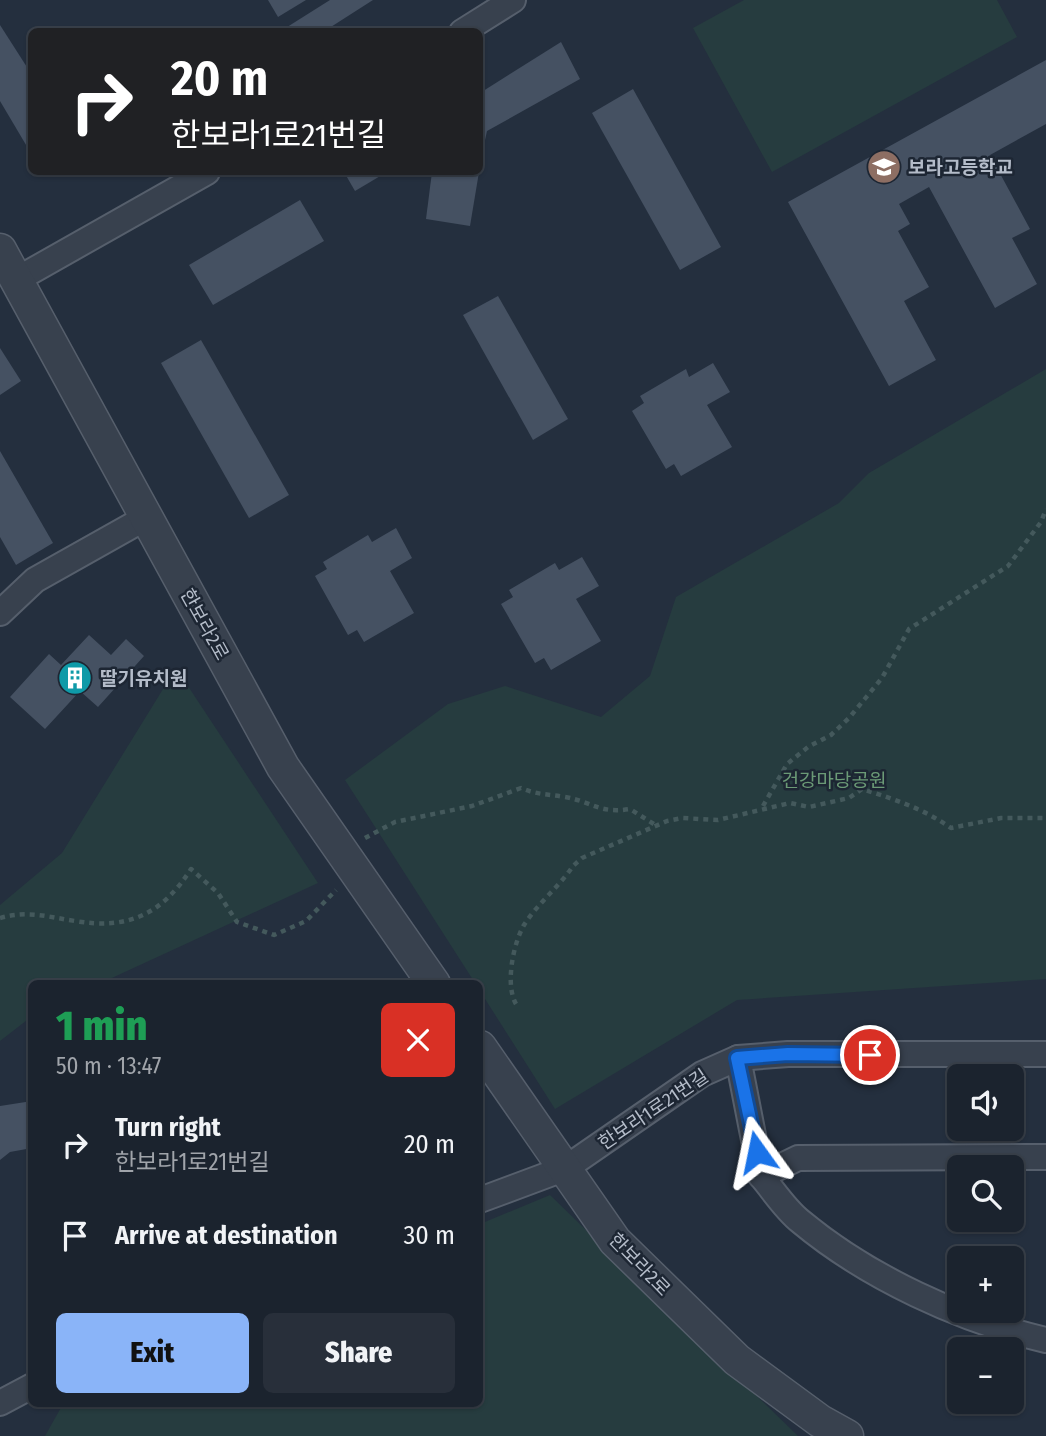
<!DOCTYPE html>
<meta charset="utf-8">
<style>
:root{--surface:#1b232e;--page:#282f3a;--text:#f1f3f6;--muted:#a0a4aa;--line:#39404a;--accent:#8ab4f8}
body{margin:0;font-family:"Fira Sans Condensed","Noto Sans KR",sans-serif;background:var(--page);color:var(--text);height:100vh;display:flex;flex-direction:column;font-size:26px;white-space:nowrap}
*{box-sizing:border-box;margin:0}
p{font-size:23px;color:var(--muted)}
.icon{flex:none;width:38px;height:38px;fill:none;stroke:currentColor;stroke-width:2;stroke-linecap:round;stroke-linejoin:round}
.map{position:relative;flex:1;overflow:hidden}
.details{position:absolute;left:28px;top:980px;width:455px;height:427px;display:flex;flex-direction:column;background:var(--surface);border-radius:10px;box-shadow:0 2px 5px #0004,0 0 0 2px var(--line)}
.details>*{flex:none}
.hud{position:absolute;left:28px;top:28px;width:455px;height:147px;border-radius:10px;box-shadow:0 2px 5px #0004,0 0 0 2px var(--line);background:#202124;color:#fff;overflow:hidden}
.fabs{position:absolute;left:947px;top:1064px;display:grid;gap:14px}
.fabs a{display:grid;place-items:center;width:77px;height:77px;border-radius:10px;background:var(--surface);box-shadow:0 2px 5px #0004,0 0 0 2px var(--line);font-size:35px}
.pin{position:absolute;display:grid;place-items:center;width:60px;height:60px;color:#fff;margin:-30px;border:4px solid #fff;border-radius:50%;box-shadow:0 2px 7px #0007}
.me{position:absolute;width:77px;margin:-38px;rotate:348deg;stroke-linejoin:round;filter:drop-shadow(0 0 5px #0008)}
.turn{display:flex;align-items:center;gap:24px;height:147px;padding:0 28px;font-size:32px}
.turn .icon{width:91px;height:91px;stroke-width:2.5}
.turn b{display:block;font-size:49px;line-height:60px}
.round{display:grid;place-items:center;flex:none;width:74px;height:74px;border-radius:10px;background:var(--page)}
.summary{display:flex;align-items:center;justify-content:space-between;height:119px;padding:0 28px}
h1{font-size:42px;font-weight:800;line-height:52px;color:#1e9e55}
.button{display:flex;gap:14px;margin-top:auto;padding:14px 28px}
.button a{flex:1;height:80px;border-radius:10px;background:var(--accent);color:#111;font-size:28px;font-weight:800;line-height:80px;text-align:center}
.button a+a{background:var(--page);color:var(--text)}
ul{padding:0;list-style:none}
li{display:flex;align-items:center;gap:21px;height:91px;padding:0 28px}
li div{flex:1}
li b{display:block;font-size:26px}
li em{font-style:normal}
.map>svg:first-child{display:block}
.green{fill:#263c3f}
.building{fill:#455162}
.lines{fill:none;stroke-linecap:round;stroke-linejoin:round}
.minor-casing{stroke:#565f6c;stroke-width:28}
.tertiary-casing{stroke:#565f6c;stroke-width:35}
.path{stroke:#44595c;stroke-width:4.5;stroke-dasharray:5 5;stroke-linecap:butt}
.minor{stroke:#38414e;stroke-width:24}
.tertiary{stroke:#38414e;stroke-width:32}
.route-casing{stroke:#114b97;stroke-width:18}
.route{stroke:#1a73e8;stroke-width:12}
.labels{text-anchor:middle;stroke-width:5;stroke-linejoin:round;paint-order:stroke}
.poi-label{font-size:19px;font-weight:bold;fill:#b4bcc9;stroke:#1d2633;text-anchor:start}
.street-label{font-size:19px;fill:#b4bcc9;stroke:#1d2633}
.park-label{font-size:19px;fill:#6b9a76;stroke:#1d2633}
</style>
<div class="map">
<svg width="1046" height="1436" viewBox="0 0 1046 1436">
<rect width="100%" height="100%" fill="#242f3e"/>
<g class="green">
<path d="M744 0H997L1017 37 772 172 693 28Z"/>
<path d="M1046 369V979L737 1000 555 1109 480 991V984L475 983 345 780 448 704 505 686 601 717 650 676 676 597 839 503 869 473Z"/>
<path d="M176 668 318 883 101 983 32 984 31 1017 0 1041V905L62 853Z"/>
<path d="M550 1195 798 1436H45L63 1404H480V1224Z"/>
</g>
<g class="building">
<path d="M268 0H306L278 17Z"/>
<path d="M330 0H373L323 32H286L284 29Z"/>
<path d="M0 25 32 75V155L0 101Z"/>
<path d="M561 42 580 79 487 131 480 163V93Z"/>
<path d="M1046 60V124L990 155 1030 229 1012 238 1037 284 995 308 929 187 899 204 910 224 898 231 929 287 904 301 936 360 889 386 788 202Z"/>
<path d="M633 89 721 247 680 270 592 113Z"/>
<path d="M344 172H387L355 191Z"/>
<path d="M432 172H479L470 226 426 219Z"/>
<path d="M300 200 324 241 213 305 189 265Z"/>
<path d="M498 296 568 419 533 440 463 315Z"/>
<path d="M201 340 289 495 249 518 161 363Z"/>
<path d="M0 348 21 381 0 395Z"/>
<path d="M713 363 730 392 707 405 732 447 681 476 674 464 666 469 632 411 644 403 640 396 686 369 689 377Z"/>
<path d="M0 451 53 543 16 565 0 537Z"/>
<path d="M396 528 412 558 390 571 414 613 364 642 357 630 348 635 315 576 327 569 323 562 368 535 372 542Z"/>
<path d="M582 557 599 586 576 599 601 641 551 670 544 658 535 663 501 604 513 597 509 590 555 563 559 570Z"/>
<path d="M89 635 111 655 126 639 144 656 98 707 80 691 45 729 10 697 49 654 61 665Z"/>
<path d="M32 1101V1148L10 1152 0 1160V1106Z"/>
</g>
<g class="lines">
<g class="minor-casing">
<g id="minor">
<path d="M462 32 513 0"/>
<path d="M16 280 207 172"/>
<path d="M0 613 35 580 147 517"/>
<path d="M738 1058 761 1176"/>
<path d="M1046 1157 798 1158 761 1176C773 1190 785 1209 800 1221 867 1277 962 1321 1046 1340"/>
<path d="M480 1200 566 1168 702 1074 738 1058 788 1054H1046"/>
<path d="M0 1403 32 1386"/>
</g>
</g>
<g class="tertiary-casing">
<g id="tertiary">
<path d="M0 250 283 767 434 984"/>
<path d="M480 1047 615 1241 737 1360 820 1421 847 1436"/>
</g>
</g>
<g class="path">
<path d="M763 806 787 764 808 747 831 735 849 718 882 678 909 629 1008 566 1041 522 1046 509"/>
<path d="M365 838 395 822 472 806 521 788C537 795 549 794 565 797 593 802 599 814 630 809L657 826"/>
<path d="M0 918C28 910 48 917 75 921 129 930 162 914 191 869L218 893 237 922 274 935 306 921 336 890"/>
<path d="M516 1004C505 985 513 944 524 925 537 904 559 887 573 866L582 858 667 821 682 818 718 820 790 803 809 807 849 798 862 789C894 799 924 809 951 828L1001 818H1046"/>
</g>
<use href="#minor" class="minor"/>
<use href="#tertiary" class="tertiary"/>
</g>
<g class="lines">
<g class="route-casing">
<path id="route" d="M757 1152 737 1058 788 1054 870 1055"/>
</g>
<use href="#route" class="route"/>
</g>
<defs>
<g id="school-disc" transform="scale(1.75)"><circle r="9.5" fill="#8d6e63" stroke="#1d2633"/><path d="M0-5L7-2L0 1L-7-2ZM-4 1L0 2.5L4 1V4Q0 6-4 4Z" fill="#fff"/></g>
<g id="building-disc" transform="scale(1.75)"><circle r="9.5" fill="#0f9aa8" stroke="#1d2633"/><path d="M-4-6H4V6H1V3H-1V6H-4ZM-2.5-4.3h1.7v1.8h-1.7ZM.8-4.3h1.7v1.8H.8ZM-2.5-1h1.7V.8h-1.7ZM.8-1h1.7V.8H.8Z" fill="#fff"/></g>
</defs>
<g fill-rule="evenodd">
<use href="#school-disc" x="884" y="167"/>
<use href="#building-disc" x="75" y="678"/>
</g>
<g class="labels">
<g class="poi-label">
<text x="908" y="174">보라고등학교</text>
<text x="100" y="685">딸기유치원</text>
</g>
<g class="street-label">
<text transform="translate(205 624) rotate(61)" y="7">한보라2로</text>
<text transform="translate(653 1109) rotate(-34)" y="7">한보라1로21번길</text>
<text transform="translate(640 1264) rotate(46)" y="7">한보라2로</text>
</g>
<g class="park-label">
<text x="834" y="787">건강마당공원</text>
</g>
</g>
</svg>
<div class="fabs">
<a><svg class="icon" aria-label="sound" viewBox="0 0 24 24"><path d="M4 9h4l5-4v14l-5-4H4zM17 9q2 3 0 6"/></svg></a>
<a><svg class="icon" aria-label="search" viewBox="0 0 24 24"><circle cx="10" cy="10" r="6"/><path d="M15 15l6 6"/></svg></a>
<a>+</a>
<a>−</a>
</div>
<div class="pin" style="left:870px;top:1055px;background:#d93025"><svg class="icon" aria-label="arrive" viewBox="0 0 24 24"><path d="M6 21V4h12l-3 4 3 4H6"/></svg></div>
<svg class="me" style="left:757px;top:1152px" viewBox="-20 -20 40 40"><path d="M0-17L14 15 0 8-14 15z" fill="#1a73e8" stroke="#fff" stroke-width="4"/></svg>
<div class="hud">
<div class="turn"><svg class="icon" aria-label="right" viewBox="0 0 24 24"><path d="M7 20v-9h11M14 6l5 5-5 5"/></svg><div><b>20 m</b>한보라1로21번길</div></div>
</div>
<section class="details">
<div class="summary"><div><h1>1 min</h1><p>50 m · 13:47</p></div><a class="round" style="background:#d93025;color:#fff"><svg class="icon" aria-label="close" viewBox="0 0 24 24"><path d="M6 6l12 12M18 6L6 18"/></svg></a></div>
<ul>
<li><svg class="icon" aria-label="right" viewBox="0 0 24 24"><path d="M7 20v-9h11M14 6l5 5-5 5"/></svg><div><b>Turn right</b><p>한보라1로21번길</p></div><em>20 m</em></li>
<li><svg class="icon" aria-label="arrive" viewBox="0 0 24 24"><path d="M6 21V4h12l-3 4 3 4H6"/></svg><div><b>Arrive at destination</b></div><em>30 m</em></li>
</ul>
<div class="button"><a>Exit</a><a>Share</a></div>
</section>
</div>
